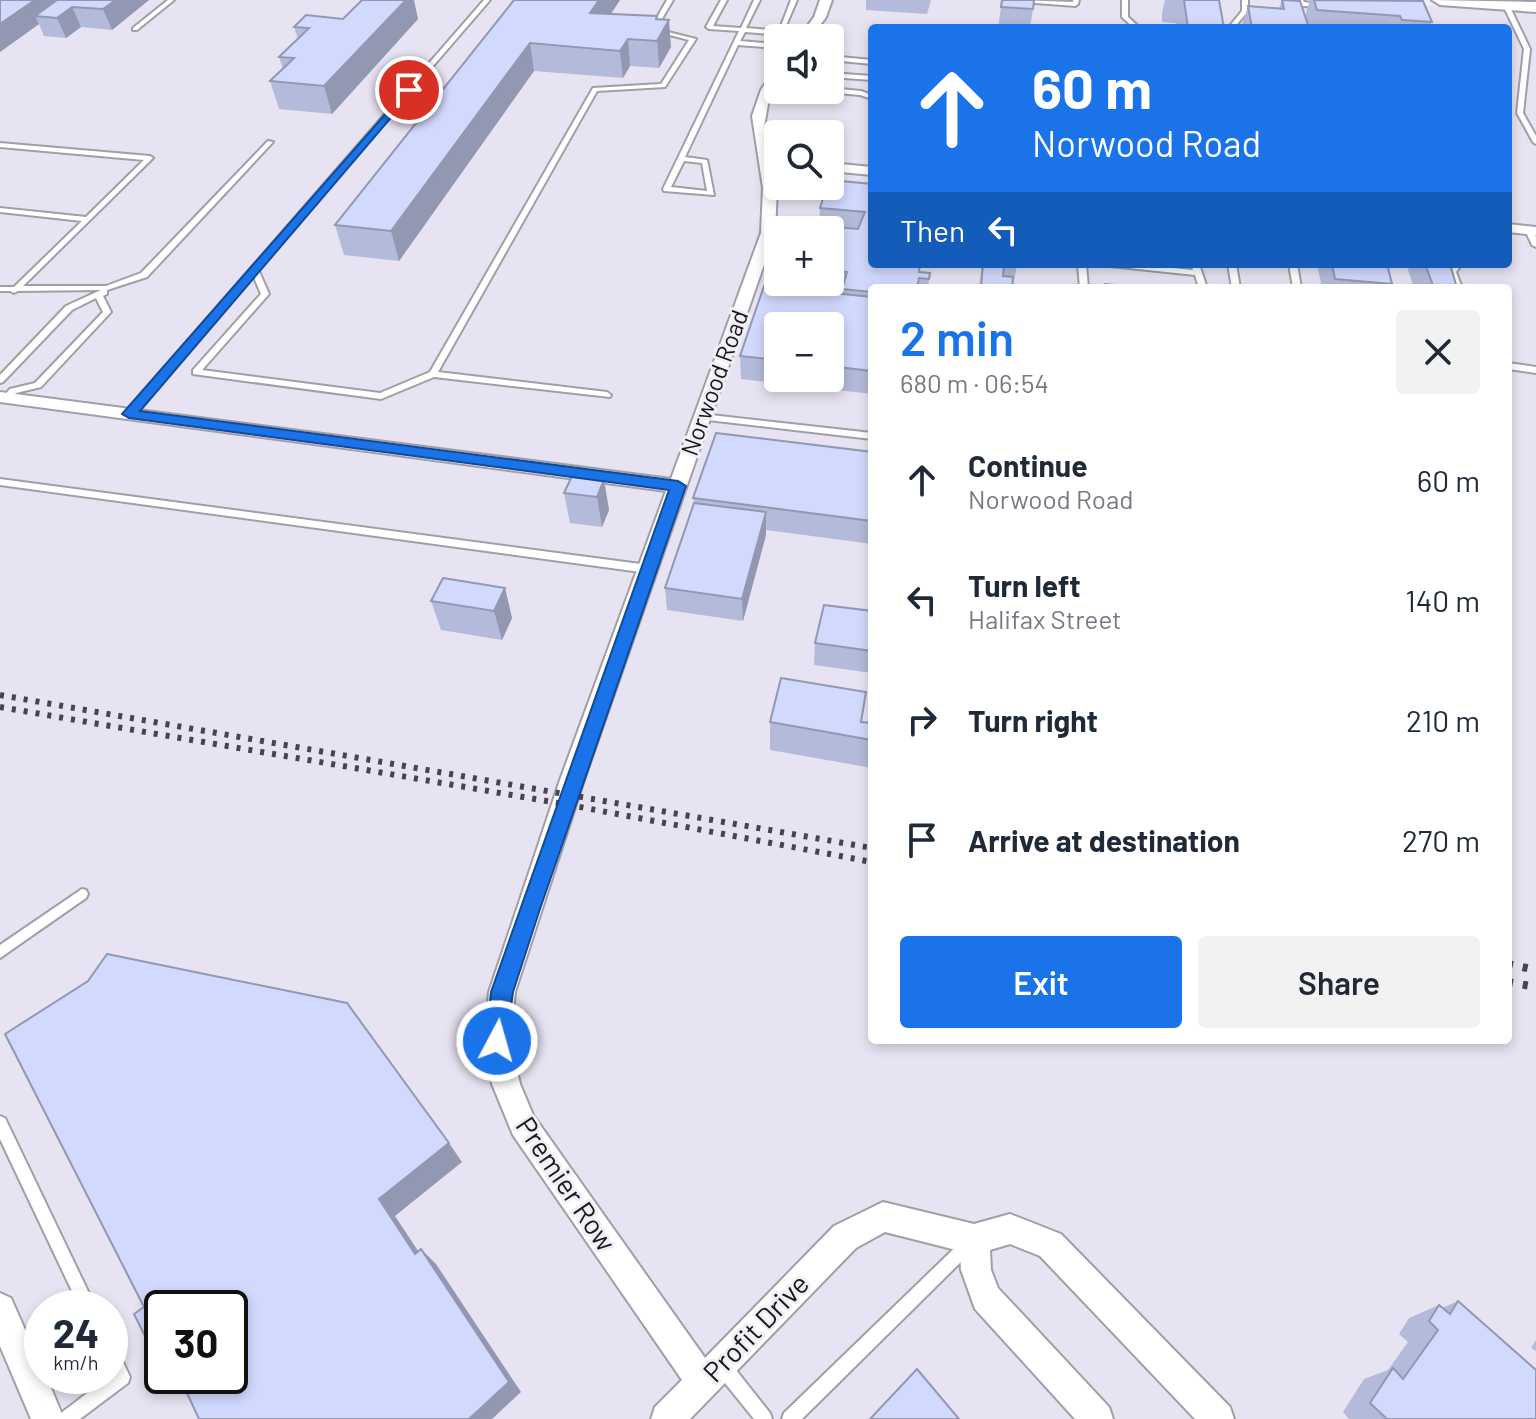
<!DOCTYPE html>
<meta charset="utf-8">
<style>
:root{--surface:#fff;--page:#f2f2f3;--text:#1f2937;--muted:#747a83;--accent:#1a73e8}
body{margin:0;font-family:Barlow,sans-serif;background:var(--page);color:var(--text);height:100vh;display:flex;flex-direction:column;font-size:30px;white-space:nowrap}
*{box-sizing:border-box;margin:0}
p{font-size:26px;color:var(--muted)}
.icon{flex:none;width:44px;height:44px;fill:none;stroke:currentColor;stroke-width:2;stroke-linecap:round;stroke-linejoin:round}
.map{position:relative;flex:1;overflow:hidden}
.sheet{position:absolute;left:868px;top:284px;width:644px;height:760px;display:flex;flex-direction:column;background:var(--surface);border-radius:8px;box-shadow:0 4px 12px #0003}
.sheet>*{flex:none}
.banner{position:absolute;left:868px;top:24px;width:644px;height:244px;border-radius:8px;box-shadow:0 4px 12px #0003;background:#1a73e8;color:#fff;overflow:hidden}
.fabs{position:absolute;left:764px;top:24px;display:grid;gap:16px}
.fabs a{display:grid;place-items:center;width:80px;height:80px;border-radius:8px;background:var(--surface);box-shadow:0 4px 12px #0003;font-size:40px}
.speed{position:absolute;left:24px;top:1290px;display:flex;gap:16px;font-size:40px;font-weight:700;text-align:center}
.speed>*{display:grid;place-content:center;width:104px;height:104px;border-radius:50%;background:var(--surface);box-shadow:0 4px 12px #0003;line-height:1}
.speed small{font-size:20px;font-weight:400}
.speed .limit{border:4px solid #111;border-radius:12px;background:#fff;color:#111}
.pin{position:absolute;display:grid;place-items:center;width:68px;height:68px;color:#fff;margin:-34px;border:4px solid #fff;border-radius:50%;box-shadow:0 2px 8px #0007}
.me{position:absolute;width:88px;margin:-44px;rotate:6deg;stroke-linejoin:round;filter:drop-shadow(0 0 6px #0008)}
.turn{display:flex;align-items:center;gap:28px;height:168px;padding:0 32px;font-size:36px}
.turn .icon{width:104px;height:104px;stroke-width:2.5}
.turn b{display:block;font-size:56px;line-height:68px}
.then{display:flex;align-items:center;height:76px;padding:0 32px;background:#0003;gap:16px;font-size:30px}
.round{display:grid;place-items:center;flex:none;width:84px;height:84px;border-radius:8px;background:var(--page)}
.headline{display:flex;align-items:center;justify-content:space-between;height:136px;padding:0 32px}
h1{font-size:48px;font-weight:600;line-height:60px;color:var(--accent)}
.button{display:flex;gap:16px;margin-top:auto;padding:16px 32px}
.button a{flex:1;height:92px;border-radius:8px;background:var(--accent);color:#fff;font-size:32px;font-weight:600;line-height:92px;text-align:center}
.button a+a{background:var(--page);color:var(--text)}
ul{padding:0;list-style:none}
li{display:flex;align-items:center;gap:24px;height:120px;padding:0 32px}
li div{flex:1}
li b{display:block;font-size:30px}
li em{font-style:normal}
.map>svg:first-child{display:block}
.built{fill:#e8e3f2;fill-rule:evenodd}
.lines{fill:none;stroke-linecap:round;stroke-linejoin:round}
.service-casing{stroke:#a19fa6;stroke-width:4}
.minor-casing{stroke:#a19fa6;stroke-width:4}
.secondary-casing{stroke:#a19fa6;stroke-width:4}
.service{fill:#fff;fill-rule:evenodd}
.minor{fill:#fff;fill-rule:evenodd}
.secondary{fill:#fff;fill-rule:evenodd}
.rail-far1{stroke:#474549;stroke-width:6;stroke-dasharray:4 8;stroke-linecap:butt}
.rail{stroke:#474549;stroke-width:8;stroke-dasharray:5 10;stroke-linecap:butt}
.wall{fill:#b4bbda;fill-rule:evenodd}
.shaded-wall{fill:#9298b1}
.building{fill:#d1d9fd;stroke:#9298b1;stroke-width:2}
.route{fill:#1a73e8;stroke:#114b97;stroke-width:2}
.labels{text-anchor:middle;stroke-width:6;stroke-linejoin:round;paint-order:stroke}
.street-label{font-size:24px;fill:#18171a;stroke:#f1eef6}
.near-street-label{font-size:28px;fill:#18171a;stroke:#f1eef6}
</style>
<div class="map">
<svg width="1536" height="1419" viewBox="0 0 1536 1419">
<rect width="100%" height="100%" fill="#f1eef6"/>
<path class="built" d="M0 0H1360L1536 13V1419H0ZM872 28H1508V264H872ZM778 38H830V90H778ZM778 134H830V186H778ZM778 230H830V282H778ZM872 288H1508V1040H872ZM778 326H830V378H778ZM42 1308H110V1376H42ZM162 1308H230V1376H162Z"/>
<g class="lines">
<g class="service-casing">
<g id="service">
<path d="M168 0H174L137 30H133V28Z"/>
<path d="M484 0H490L258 269 269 294 202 370 380 393 430 372 593 88 661 84 689 40 650 30 667 0H673L656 29 696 39 665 87 597 91 438 372 607 392 611 395 610 397 434 377 381 399 193 374V370L261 294 253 275 132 416H126V412Z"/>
<path d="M721 0H727L713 26 741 28 754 0H760L746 28 771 30 781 26 791 0H797L785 28 772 34 745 32 740 41 778 44V48L738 45 685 157 707 160 714 195 664 191 663 189 739 31 709 29 706 27ZM684 161 702 163 707 191 671 187Z"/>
<path d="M1020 0 1073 2V0H1079L1078 4 1075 6 1023 2Z"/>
<path d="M1122 0H1128V17L1140 28H1134L1122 17Z"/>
<path d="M1242 0H1248V11L1234 28H1228L1242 11Z"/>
<path d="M1297 0H1303L1304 2 1324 5 1321 7 1302 6Z"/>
<path d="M1506 3 1509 5 1530 49 1523 113 1536 136V144L1533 142 1517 113 1524 49 1503 5Z"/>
<path d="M830 56 872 60V64L830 60Z"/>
<path d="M830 73 872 76V80L830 77Z"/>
<path d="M830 88 861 91 872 95V99L860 95 826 92 823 90H830Z"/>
<path d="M268 141 273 142 147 277 107 290V294L103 296 111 312 41 387 16 393 9 400H3L2 398 10 389 35 383 103 312 96 298 72 310 3 382 0 383V375L66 306 101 290 18 291 14 293 10 291H0V287H14L82 221 0 212V208L86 217 144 160 0 147V143L150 156 153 158 23 286H106L141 273Z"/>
<path d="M1526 228 1533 230 1536 237V247L1532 245 1525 230Z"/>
<path d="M1078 264H1086L1088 288H1080Z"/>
<path d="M1106 264H1132L1193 270 1191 264H1199L1207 288H1199L1195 275 1110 266Z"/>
<path d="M1228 264H1236L1240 288H1232Z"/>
<path d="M1289 264H1297L1301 288H1293Z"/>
<path d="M1454 264H1462L1456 272 1462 288H1454L1448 272Z"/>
<path d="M1508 363 1536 367V373L1508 369Z"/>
<path d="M702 414 872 433V439L699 419V415Z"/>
<path d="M0 479 648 565 653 569 648 573 0 485Z"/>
<path d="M82 889 86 890 88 894 86 898 0 958V945Z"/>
<path d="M0 1116 5 1118 96 1308H80L0 1139Z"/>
<path d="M971 1234 976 1237 979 1242 976 1247 802 1419H782L784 1413 966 1237Z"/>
<path d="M110 1345 116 1347 130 1377 128 1383 80 1419H59L61 1413 112 1374 110 1370Z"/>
<path d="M722 1358 728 1360 770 1413 772 1419H754L716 1372 714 1366 716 1360Z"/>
</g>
</g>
<g class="minor-casing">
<g id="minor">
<path d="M820 0H832L826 17 811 38H799L814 17Z"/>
<path d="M778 70V84L768 104 764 127 777 188 775 233 584 780 515 992 510 1041 520 1084 533 1115 705 1358 834 1226 883 1202 974 1224 1010 1214 1061 1234 1230 1407 1234 1419H1195L1040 1256 1010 1244 990 1250 991 1270 998 1288 1109 1407 1113 1419H1075L975 1309 961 1270 960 1251 885 1232 856 1248 690 1419H651L655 1407 682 1380 513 1135 492 1084 484 1041 489 992 560 780 666 491 0 402V392L671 479 761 233 763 188 752 116 761 90 774 71Z"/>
<path d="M830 163 872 167V175L830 171Z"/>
<path d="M1508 224 1536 227V235L1508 232Z"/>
<path d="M0 1293 11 1298 42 1368V1376H46L64 1419H31L0 1346Z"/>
</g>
</g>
<g class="secondary-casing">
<path id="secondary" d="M1432 0 1536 2V12L1440 5Z"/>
</g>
<use href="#service" class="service"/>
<use href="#minor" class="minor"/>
<use href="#secondary" class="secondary"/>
<g class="rail-far1">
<path d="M0 695 872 848"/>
<path d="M0 707 564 804 872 862"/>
</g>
<g class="rail">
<path d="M1508 964 1536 970"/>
<path d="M1508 982 1536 987"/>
</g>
</g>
<g class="wall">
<path d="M0 0H149L112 30 81 27 66 38 44 36 39 24 0 52Z"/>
<path d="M514 0H620L611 14 657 16 658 19 671 47 659 68 630 66 623 78 534 71 399 261 344 255 335 225Z"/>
<path d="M866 0H931L927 14 866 10Z"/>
<path d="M1002 0 1033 9 1030 28H998Z"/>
<path d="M1165 0H1219L1224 28H1177L1176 23 1162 22V13Z"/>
<path d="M1282 0 1305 16 1310 0H1411L1432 22 1429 28H1241L1248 6 1279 8Z"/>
<path d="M343 19H418L332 114 279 109 270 81 283 69 279 57 298 39 294 27Z"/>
<path d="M872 184V264L930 273 928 288H872V394L741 379 740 356 821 292 822 282H830V243L834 232 830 231V230H819L820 208ZM778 326H830V378H778Z"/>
<path d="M982 264H1017L1013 288H979Z"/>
<path d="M1317 264H1387L1392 284 1391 288H1322Z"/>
<path d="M1410 264H1450L1457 288H1414L1408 270Z"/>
<path d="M872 452V544L766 530V535L743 621 667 610 665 588 694 503 693 498Z"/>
<path d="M604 480 609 510 602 527 570 523 564 493Z"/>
<path d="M505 588 512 618 502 640 441 630 431 601Z"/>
<path d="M872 611V673L814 665 815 643Z"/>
<path d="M770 722 872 723V768L770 750Z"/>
<path d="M1458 1301 1536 1419H1349L1343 1412 1364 1379 1388 1370 1408 1342 1399 1334 1409 1318 1439 1305 1442 1308Z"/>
<path d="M1536 1340V1351L1531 1348Z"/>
</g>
<g class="shaded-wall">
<path d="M35 0H72L35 16 39 24 0 52V24Z"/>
<path d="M116 0H149L112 30 103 9Z"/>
<path d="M406 0H414L418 19 332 114 324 86Z"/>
<path d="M599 0H620L594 39 590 13Z"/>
<path d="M72 7 81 27 66 38 57 18Z"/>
<path d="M657 16 659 37 669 20 671 47 659 68 656 19Z"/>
<path d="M628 39 630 66 623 78 620 51Z"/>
<path d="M530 43 534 71 399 261 391 231Z"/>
<path d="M604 480 609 510 602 527 597 497Z"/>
<path d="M766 512V535L743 621 742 599Z"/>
<path d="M505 588 512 618 502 640 494 611Z"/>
<path d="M449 1143 462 1162 395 1216 430 1269 415 1254 379 1199Z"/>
<path d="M421 1249 436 1264 521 1392 492 1419H469Z"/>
</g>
<g class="building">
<path d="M0 0H35L0 24Z"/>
<path d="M57 0H116L103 9 72 7 57 18 35 16Z"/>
<path d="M362 0H406L324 86 270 81 294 58 279 57 309 28 294 27 306 15 343 19Z"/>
<path d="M514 0H599L590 13 657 16 656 19 669 20 657 41 628 39 620 51 530 43 391 231 335 225Z"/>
<path d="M1002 0H1034L1033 9 1001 7Z"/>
<path d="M1184 0H1219L1224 28H1188Z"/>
<path d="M1282 0 1300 1 1309 28H1252L1248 6 1284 9Z"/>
<path d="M1314 0 1423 1 1432 22 1402 20 1400 16 1317 10Z"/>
<path d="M830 180 872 184V264H920L919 272 930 273 929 279 919 278 917 288H872V292L842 289 847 272 830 270V243L835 227 858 229 865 212 820 208 827 186H830Z"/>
<path d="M983 264H1017V267L1004 266 1003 276 1013 277 1012 288 981 287Z"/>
<path d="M1332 264H1387L1392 284 1335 279Z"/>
<path d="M1425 264H1450L1457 288H1434Z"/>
<path d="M1105 284 1144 288H1105Z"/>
<path d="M764 286 872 297V371L830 366V326H778V360L740 356Z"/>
<path d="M716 433 872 452V521L693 498Z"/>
<path d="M572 476 604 480 597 497 564 493Z"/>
<path d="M694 503 766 512 742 599 665 588Z"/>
<path d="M443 578 505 588 494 611 431 601Z"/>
<path d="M824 605 872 611V651L815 643Z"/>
<path d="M781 678 866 692 861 722 872 723V740L770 722Z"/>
<path d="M107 954 347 1003 449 1143 379 1199 415 1254 421 1249 509 1382 469 1419H199L179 1376H230V1308H162V1364L160 1366 134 1314 144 1307 5 1034 88 981Z"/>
<path d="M1458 1301 1536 1370V1419H1387L1370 1403 1393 1368 1403 1379 1438 1330 1429 1321 1439 1305 1450 1314Z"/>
<path d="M917 1369 959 1419H870Z"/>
</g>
<path class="route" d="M409 87 413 88V92L140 411 678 481 686 486 540 909 513 992 505 1048 497 1052 490 1048 486 1041 491 992 669 490 129 418 122 414Z"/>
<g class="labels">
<g class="street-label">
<text transform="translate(715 383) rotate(-70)" y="8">Norwood Road</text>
</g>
<g class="near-street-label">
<text transform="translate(566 1184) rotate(56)" y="10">Premier Row</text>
<text transform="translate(756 1328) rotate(-46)" y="10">Profit Drive</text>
</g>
</g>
</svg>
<div class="fabs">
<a><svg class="icon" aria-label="sound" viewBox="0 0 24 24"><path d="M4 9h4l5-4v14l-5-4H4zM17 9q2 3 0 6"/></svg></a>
<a><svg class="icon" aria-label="search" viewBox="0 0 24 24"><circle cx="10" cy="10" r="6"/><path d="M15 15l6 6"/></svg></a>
<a>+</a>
<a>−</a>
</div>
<div class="speed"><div>24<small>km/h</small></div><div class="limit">30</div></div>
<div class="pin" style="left:409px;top:90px;background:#d93025"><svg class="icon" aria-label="arrive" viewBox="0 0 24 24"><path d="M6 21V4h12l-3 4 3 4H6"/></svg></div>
<svg class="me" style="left:497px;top:1041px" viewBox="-20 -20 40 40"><circle r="17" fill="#1a73e8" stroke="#fff" stroke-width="3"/><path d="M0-11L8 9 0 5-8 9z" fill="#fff"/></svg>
<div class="banner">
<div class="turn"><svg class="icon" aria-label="ahead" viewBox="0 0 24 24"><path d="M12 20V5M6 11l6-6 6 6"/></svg><div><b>60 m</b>Norwood Road</div></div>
<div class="then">Then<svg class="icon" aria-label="left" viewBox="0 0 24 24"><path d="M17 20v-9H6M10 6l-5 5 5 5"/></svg></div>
</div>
<section class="sheet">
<div class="headline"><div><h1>2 min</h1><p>680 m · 06:54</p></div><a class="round"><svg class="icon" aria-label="close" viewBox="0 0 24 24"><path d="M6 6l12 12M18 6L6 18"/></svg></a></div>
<ul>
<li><svg class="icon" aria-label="ahead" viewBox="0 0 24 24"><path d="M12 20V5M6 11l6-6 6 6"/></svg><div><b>Continue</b><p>Norwood Road</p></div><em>60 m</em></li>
<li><svg class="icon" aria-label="left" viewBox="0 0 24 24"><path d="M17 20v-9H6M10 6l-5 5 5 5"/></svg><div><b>Turn left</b><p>Halifax Street</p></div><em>140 m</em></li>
<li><svg class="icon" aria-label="right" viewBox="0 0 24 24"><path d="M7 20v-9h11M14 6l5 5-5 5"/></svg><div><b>Turn right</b></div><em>210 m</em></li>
<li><svg class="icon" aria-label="arrive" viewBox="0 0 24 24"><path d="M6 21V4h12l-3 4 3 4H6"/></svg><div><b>Arrive at destination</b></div><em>270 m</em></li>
</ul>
<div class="button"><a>Exit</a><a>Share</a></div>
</section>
</div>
